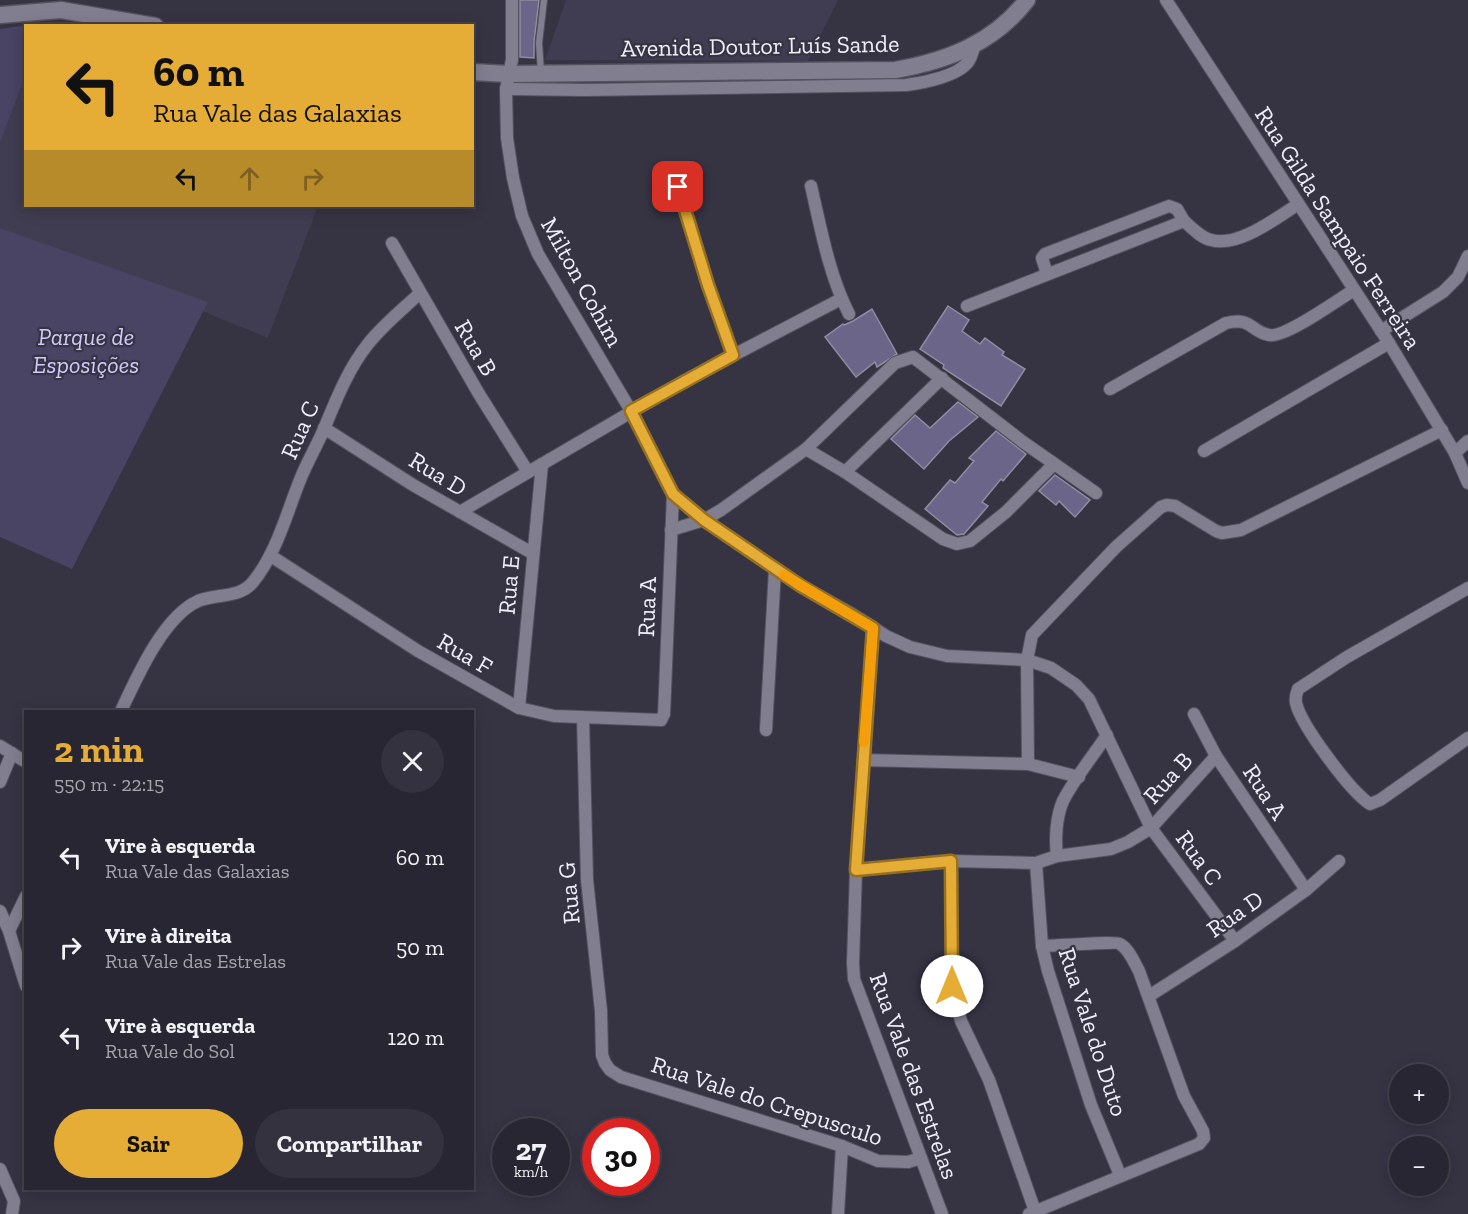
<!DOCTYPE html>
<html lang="pt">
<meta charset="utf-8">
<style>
:root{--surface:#282632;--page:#34323e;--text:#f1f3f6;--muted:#a5a5ac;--line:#44434d;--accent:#e5ad35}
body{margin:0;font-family:"Zilla Slab",serif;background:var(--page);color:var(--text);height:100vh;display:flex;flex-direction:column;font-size:22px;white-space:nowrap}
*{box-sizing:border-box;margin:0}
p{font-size:20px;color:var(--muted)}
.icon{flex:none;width:33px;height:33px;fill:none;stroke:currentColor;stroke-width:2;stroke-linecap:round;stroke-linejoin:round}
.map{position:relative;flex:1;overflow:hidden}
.side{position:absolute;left:24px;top:710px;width:450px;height:480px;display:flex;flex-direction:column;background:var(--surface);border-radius:0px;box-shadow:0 3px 15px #0003,0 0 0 2px var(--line)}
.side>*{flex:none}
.top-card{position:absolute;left:24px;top:24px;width:450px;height:183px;border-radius:0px;box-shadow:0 3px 15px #0003,0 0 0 2px var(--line);background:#e5ad35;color:#111;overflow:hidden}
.buttons{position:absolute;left:1389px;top:1064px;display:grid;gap:12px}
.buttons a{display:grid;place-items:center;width:60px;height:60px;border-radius:50%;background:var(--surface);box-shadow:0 3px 15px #0003,0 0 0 2px var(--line);font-size:30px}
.speed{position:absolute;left:492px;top:1118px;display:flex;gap:12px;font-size:30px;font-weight:700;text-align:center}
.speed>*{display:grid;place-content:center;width:78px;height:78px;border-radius:50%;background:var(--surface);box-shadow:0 3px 15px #0003,0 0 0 2px var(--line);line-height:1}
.speed small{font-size:15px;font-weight:400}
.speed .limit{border:9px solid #d22;background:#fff;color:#111}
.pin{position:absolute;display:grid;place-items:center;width:51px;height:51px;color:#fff;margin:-26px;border-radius:12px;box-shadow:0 3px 9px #0006}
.me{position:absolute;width:66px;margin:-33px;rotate:0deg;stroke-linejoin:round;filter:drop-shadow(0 0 4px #0008)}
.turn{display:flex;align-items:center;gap:21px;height:126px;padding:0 30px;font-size:27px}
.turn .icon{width:78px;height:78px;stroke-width:2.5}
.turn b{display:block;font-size:42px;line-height:51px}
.lanes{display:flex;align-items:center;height:57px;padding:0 30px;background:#0003;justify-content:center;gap:30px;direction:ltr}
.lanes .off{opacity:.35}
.round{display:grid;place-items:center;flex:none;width:63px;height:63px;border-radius:32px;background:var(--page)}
.summary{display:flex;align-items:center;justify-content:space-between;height:102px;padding:0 30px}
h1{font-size:36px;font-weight:800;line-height:45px;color:var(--accent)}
.action{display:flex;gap:12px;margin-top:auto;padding:12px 30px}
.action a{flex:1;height:69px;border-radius:36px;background:var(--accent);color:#111;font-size:24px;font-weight:800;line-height:69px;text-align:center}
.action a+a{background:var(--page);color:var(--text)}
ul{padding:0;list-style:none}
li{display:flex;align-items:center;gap:18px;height:90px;padding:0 30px}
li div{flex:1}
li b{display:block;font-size:22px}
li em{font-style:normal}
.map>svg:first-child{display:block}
.built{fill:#403c51}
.green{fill:#494364}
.building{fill:#6c658a;stroke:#8f8d9f;stroke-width:1.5}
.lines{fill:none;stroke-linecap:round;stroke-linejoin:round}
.lane-casing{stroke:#54525f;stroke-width:8}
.street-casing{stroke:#54525f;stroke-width:14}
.secondary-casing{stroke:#54525f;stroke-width:19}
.lane{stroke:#817e90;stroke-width:6}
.street{stroke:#817e90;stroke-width:12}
.secondary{stroke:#817e90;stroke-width:16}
.route-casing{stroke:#957022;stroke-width:15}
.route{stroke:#e5ad35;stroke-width:10}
.slow{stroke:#f59e0b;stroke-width:10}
.labels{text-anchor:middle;stroke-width:4.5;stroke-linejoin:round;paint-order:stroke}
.street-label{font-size:24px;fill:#efeef8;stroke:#363343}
.park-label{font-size:24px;font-style:italic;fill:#d1c9fb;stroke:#363343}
</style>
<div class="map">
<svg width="1468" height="1214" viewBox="0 0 1468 1214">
<rect width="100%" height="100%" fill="#363343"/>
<g class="built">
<path d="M566 0H838L808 61 545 60Z"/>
<path d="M25 66 26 206H318L268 338 0 229V136Z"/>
</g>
<g class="green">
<path d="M42 23 41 25 26 26 25 77 0 142V29Z"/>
<path d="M0 228 208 302 72 569 0 537Z"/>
</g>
<g class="building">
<path d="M520 0H539L534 42V58L520 57Z"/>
<path d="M948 306 969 320 962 331 980 344 985 338 1004 352 1002 355 1025 369 1001 406 943 368 944 365 920 349Z"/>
<path d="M872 309 897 354 877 367 875 362 856 377 825 337 843 324 844 325 853 321Z"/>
<path d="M958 402 978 417 949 441 924 469 891 439 915 415 930 428Z"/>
<path d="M996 431 1026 454 1003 481 1001 479 982 502 988 506 964 534 957 535 925 509 950 480 955 483 974 461 969 458Z"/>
<path d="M1055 475 1090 500 1075 517 1059 501 1056 505 1039 491Z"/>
</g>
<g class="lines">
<g class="lane-casing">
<path id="lane" d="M541 72 539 43 544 0"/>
</g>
<g class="street-casing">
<g id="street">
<path d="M512 0V60L506 89 507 138 513 178 522 216 538 254 631 411 673 494 711 525 801 586 852 614 886 636 910 647 947 656 1027 660 1051 668 1076 685 1089 699 1151 828 1235 941"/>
<path d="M1166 0 1389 343 1455 453 1468 483"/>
<path d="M506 89 585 90 906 85C923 83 958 76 968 62 972 57 973 50 975 44"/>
<path d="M811 186C821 229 829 275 849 314"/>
<path d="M678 187 708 285 733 355"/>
<path d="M392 243 479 394 528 472"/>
<path d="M1047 274 1042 258 1045 254 1169 206 1177 209 1184 221"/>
<path d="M967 306 1184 221C1192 228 1201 238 1211 240 1238 248 1276 218 1297 205"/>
<path d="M1381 331 1443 292 1458 277 1468 256"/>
<path d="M1110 389 1226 323C1253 317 1249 331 1269 335 1284 339 1339 299 1354 290"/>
<path d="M324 428 413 485 532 553"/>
<path d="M806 449 845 472 943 539 957 544 970 541 1006 512 1052 466 1053 463"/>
<path d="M1204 451 1389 343"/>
<path d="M1455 453 1468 441"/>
<path d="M845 472 942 378"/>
<path d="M460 512 686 380 841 299"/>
<path d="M671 530 704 520 721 510 806 449 895 363 913 357 1023 442 1096 493"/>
<path d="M271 556 418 651 519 708 554 716 661 720 664 714 665 691 673 494"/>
<path d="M1468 588 1347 657 1298 689C1296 694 1295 698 1296 703 1301 725 1350 791 1370 804L1380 800 1468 738"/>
<path d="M873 628 856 870 853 963 854 979 942 1214"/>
<path d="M519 708 542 464"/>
<path d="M121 711C137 677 163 617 198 601 217 593 239 599 253 582 278 551 287 511 302 475 309 459 317 445 324 429 336 400 348 369 368 344 383 325 402 310 420 293"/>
<path d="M1194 714 1216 756 1306 890"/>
<path d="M583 718 587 880 601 1011 602 1055 605 1063 610 1070 621 1077 842 1146 878 1161 908 1162 921 1158"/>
<path d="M766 730 775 569"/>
<path d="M0 746 26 762"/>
<path d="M863 760 1028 764 1079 777"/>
<path d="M1028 764 1027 660 1032 635 1116 547 1161 507 1167 505 1175 506 1216 531 1222 533 1241 530 1442 430"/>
<path d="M0 782 12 753"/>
<path d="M1057 856C1055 839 1056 817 1063 801 1074 779 1093 756 1107 735"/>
<path d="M951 861 952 986 961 1021 989 1080 1035 1211"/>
<path d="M1036 863 1042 946 1048 971 1091 1105 1120 1175"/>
<path d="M856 870 951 861 1036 863 1057 856 1111 849 1128 842 1151 828 1216 756"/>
<path d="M0 911 9 931 26 986"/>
<path d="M9 931 26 896"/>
<path d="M1149 996 1235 941 1306 890 1339 861"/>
<path d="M0 1169 14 1201 12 1214"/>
<path d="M838 1214 842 1146"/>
<path d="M1029 1214 1199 1144 1204 1138 1203 1131 1184 1096 1139 971C1134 962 1129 949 1120 944 1116 941 1052 946 1042 946"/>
</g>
</g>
<g class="secondary-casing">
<g id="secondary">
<path d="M0 15 61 10 155 26"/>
<path d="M472 72 508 74 895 70C947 61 994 43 1027 0"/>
</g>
</g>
<use href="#lane" class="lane"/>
<use href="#street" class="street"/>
<use href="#secondary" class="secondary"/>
</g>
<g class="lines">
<g class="route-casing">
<path id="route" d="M678 187 708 285 733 355 631 411 673 494 704 520 801 586 873 628 856 870 951 861 952 986"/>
</g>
<use href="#route" class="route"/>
<path class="slow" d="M784 575 873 628 864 742"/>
</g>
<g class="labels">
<g class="street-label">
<text transform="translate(760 46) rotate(-1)" y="8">Avenida Doutor Luís Sande</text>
<text transform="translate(1338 228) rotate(57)" y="8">Rua Gilda Sampaio Ferreira</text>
<text transform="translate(582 282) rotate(61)" y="8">Milton Cohim</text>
<text transform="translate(476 348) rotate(60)" y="8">Rua B</text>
<text transform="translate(300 430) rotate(-66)" y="8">Rua C</text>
<text transform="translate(438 474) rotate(31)" y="8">Rua D</text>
<text transform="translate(509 585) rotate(-85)" y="8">Rua E</text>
<text transform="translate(647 607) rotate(-88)" y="8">Rua A</text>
<text transform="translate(465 654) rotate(30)" y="8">Rua F</text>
<text transform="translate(1168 778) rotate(-48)" y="8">Rua B</text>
<text transform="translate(1265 792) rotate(57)" y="8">Rua A</text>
<text transform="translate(1199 858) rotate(54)" y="8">Rua C</text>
<text transform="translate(569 893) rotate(-95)" y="8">Rua G</text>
<text transform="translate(1235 914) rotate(-35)" y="8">Rua D</text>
<text transform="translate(1093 1032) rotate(72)" y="8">Rua Vale do Duto</text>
<text transform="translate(914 1076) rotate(70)" y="8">Rua Vale das Estrelas</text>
<text transform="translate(767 1101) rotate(18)" y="8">Rua Vale do Crepusculo</text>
</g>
<g class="park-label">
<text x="86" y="345">Parque de<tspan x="86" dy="28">Esposições</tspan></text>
</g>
</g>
</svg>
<div class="buttons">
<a>+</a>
<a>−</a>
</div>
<div class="speed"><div>27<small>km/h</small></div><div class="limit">30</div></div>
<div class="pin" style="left:678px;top:187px;background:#d93025"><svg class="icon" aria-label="arrive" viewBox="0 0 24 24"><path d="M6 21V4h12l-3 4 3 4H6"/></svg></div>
<svg class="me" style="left:952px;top:986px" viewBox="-20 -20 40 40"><circle r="19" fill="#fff"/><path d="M0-13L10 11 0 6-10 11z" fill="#e5ad35"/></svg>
<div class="top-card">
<div class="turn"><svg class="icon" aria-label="left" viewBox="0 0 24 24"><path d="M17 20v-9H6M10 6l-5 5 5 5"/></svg><div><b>60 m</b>Rua Vale das Galaxias</div></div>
<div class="lanes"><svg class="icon" aria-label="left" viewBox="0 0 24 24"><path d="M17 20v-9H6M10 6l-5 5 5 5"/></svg><svg class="icon off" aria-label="ahead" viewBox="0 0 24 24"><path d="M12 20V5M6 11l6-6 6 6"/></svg><svg class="icon off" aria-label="right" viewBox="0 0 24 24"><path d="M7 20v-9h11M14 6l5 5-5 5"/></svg></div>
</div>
<section class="side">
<div class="summary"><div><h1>2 min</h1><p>550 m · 22:15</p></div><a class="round"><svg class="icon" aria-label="close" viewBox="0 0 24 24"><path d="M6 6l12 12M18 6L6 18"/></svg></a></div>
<ul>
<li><svg class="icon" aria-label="left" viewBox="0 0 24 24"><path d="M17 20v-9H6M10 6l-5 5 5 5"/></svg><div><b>Vire à esquerda</b><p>Rua Vale das Galaxias</p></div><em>60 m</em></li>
<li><svg class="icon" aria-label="right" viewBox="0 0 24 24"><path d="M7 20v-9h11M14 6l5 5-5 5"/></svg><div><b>Vire à direita</b><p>Rua Vale das Estrelas</p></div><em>50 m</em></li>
<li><svg class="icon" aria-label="left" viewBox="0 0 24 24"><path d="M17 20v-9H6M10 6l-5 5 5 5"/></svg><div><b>Vire à esquerda</b><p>Rua Vale do Sol</p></div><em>120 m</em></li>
</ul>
<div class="action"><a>Sair</a><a>Compartilhar</a></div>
</section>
</div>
